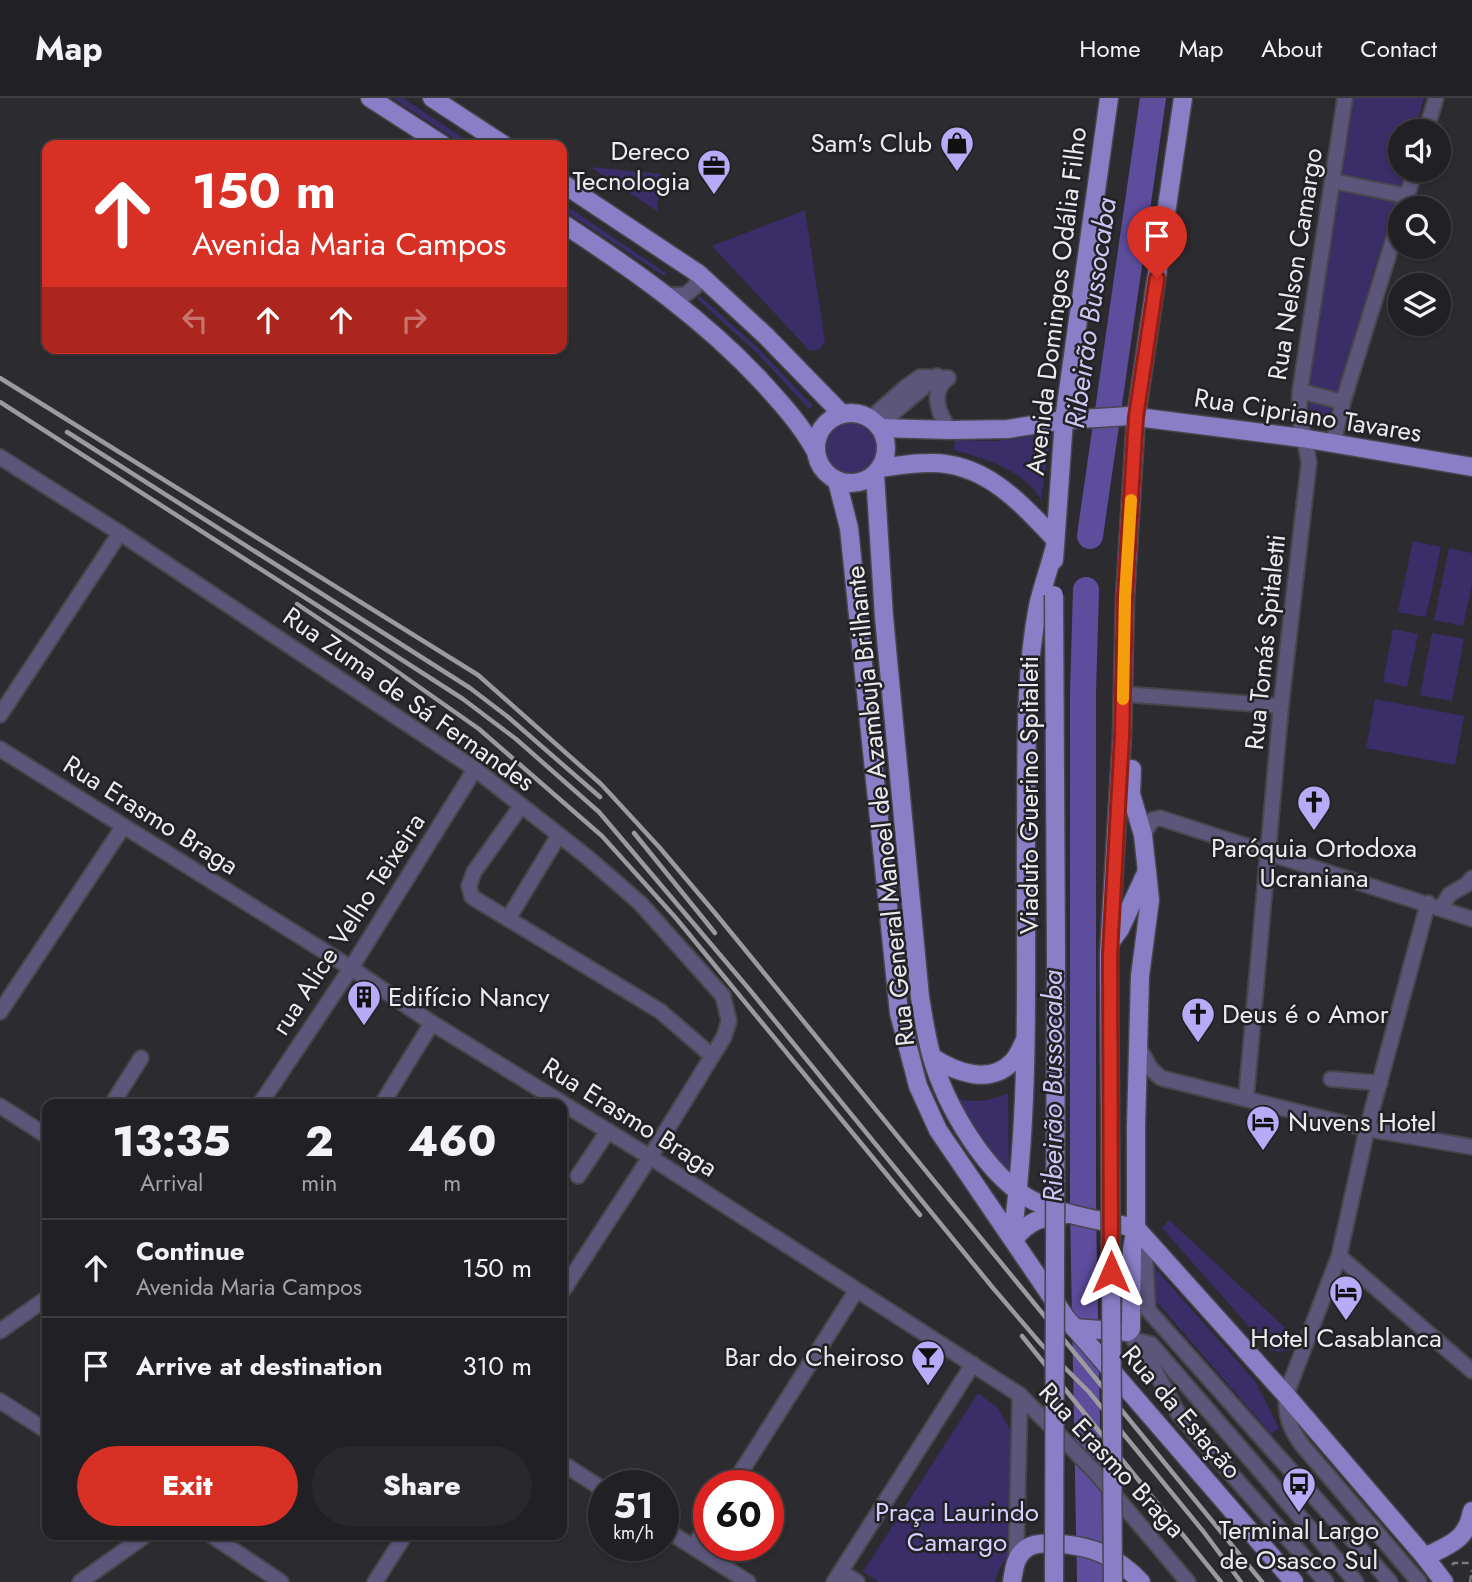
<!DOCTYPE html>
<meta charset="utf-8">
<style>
:root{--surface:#212024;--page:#29282c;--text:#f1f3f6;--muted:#a2a3a6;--line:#3e3e41;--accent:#d93025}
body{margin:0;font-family:Jost,sans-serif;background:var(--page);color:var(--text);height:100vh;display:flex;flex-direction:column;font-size:26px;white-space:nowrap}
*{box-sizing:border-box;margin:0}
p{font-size:23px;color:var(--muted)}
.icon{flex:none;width:38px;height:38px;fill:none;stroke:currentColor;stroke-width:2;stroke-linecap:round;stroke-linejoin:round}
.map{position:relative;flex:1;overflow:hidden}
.drawer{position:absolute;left:42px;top:1001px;width:525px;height:441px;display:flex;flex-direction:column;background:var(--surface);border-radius:14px;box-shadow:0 2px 5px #0004,0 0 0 2px var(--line)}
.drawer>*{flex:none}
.banner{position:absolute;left:42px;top:42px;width:525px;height:214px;border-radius:14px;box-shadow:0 2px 5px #0004,0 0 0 2px var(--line);background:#d93025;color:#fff;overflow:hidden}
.controls{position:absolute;left:1388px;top:21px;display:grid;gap:14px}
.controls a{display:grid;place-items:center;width:63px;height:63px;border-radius:50%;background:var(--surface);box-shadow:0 2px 5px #0004,0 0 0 2px var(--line);font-size:35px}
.speed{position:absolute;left:588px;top:1372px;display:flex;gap:14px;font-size:35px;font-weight:700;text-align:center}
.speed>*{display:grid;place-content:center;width:91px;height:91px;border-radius:50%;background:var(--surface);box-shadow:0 2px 5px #0004,0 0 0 2px var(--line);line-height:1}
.speed small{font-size:18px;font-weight:400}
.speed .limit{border:10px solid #d22;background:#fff;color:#111}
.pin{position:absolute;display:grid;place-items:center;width:60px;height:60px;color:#fff;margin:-72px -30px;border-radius:50% 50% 50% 0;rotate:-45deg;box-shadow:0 0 7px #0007}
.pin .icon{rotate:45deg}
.me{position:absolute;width:77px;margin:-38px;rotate:0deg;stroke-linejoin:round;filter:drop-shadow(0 0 5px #0008)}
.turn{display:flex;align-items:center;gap:24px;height:147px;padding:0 35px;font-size:32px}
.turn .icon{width:91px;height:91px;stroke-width:2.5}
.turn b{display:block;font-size:49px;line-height:60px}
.lanes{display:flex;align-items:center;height:66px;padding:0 35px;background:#0003;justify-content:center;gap:35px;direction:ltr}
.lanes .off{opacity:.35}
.eta{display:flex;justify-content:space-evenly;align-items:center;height:119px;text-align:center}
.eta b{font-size:42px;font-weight:800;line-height:49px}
.button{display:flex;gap:14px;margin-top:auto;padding:14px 35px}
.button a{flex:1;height:80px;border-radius:42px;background:var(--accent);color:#fff;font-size:28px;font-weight:800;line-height:80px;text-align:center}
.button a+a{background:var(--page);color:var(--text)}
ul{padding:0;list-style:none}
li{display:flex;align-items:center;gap:21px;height:98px;padding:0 35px;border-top:2px solid var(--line)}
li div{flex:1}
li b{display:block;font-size:26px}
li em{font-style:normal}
header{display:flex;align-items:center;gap:42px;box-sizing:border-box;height:98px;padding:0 35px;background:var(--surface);border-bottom:2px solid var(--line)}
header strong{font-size:33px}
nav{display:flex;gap:38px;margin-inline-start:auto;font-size:24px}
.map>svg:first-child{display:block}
.green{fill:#3a2d68}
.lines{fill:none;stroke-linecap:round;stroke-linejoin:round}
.river{stroke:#5e4c9d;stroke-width:26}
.minor-casing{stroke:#47464b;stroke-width:18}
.major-casing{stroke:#47464b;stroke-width:21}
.path{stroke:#7a797e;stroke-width:2.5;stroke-dasharray:7 3.5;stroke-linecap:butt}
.minor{stroke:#5b567a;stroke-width:14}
.major{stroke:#8a7ec7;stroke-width:18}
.rail{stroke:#9b9a9e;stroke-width:4.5}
.major-bridge-casing{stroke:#47464b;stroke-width:21;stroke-linecap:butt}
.major-bridge{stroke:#8a7ec7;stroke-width:18}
.route-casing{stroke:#8d1f18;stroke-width:18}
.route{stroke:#d93025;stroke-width:12}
.slow{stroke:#f59e0b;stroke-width:12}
.labels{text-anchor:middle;stroke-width:5;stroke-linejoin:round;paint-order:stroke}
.poi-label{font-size:26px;fill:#ecebef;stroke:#222226;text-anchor:end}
.street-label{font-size:26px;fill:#ecebef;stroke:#222226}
.park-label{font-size:26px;fill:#d6d1fe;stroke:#222226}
.water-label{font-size:28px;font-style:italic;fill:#cdc7f4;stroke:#222226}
</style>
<header>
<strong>Map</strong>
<nav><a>Home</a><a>Map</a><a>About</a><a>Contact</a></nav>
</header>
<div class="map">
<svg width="1472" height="1484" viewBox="0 0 1472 1484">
<rect width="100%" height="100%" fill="#2c2b30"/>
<g class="green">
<path d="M392 0H403L474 47H464Z"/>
<path d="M1354 0H1424L1415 33H1400V72H1405L1336 297 1330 322 1313 317 1309 310 1308 277Z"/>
<path d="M590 69 661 76 657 113Z"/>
<path d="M562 105 666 175 664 178 562 111Z"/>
<path d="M805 112 825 244 819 252 810 253 712 148Z"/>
<path d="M700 198 759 251 813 308 809 311 756 254 697 201Z"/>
<circle cx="849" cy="351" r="27"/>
<path d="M1051 335 1041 402C1024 372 986 361 954 352L955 342 997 343Z"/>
<path d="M1413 443 1441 449 1426 519 1398 514Z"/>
<path d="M1449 450 1472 455V486L1463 528 1434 522Z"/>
<path d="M1393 531 1418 536 1407 589 1383 584Z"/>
<path d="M1432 535 1464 541 1452 603 1420 597Z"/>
<path d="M1375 601 1464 618 1455 667 1366 650Z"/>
<path d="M1008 995 1009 1073 998 1065 958 1001C977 1005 990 1003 1008 995Z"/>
<path d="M1169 1122 1293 1237 1290 1252 1278 1254 1269 1251 1162 1130Z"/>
<path d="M1154 1169 1255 1283 1279 1330 1271 1336 1156 1203 1152 1184Z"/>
<path d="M978 1295 998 1310 1015 1341 1012 1452 999 1471 995 1484H879L863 1474Z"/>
</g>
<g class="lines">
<g class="river">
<path d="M1090 438 1153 0"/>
<path d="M1086 492 1083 594V1113L1090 1484"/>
</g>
<g class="minor-casing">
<g id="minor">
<path d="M1426 33 1436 0"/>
<path d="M1332 83 1407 98"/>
<path d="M1403 110 1415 72"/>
<path d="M666 197H685L695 189 699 176"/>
<path d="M948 280C929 294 939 317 950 332"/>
<path d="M1300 293 1343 304"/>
<path d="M871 320 906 289 920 279 948 280"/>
<path d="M879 327 937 278"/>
<path d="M1333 345 1343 304 1400 120"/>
<path d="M0 359 120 435 475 671 587 759 640 805 723 898 729 923 724 939 650 1059 562 1194"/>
<path d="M1123 596 1281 608"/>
<path d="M0 617 120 435"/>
<path d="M0 651 351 870 432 925 650 1059 1020 1297 1096 1375 1188 1484"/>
<path d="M521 708 474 774 469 788 472 799 660 913 712 958"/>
<path d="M1143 737 1152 722 1160 720 1472 821"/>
<path d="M1441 810 1450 796 1466 787 1472 780"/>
<path d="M508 821 559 737"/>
<path d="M0 914 123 729"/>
<path d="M1138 948 1151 971 1161 980 1367 1031 1472 1049"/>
<path d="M1331 981 1380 985"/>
<path d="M1246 1001 1281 608 1309 364 1299 316 1300 293 1345 0"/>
<path d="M112 1006 141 960"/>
<path d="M260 1006 351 870 475 671"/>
<path d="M382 1006 432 925"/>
<path d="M0 1008 47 1038"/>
<path d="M578 1078 608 1033"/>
<path d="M1138 1134 1145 1157 1148 1212 1390 1484"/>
<path d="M1339 1158 1472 1273"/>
<path d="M0 1233 47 1200"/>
<path d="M1133 1240 1147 1258 1178 1315 1326 1484"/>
<path d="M1134 1242 1151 1246 1356 1484"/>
<path d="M0 1303 47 1333"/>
<path d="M562 1365 604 1392"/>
<path d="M732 1388 856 1193"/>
<path d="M663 1430 748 1484"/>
<path d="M211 1437 281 1484"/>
<path d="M693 1449 709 1424"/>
<path d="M1016 1464 1020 1297"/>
<path d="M841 1474 857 1484"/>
<path d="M80 1484 146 1437"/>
<path d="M375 1484 405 1437"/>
<path d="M834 1484 973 1266"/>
<path d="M1419 1484 1302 1347C1289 1329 1286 1318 1286 1297L1339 1158 1367 1031 1428 805"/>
</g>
</g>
<g class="major-casing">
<g id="major">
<path d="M370 0 443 47"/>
<path d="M432 0 504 47"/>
<path d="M562 85 699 176 766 238 842 316"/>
<path d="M562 125C634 172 704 221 763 285 783 307 801 327 815 352"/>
<circle cx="851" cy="350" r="35"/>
<path d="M881 330 950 332 1008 331 1064 322 1129 318 1302 340 1472 369"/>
<path d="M880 370C896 368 912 365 928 365 983 363 1019 403 1054 440"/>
<path d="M875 376 884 519 920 899C923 918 926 937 931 956 945 1007 988 1083 1038 1105 1068 1118 1104 1123 1136 1130"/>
<path d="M837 383 849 430 899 915 918 988 938 1032 1066 1220 1294 1484"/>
<path d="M1054 462 1064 322 1109 0"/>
<path d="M1112 842 1120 831 1147 773"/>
<path d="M1109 856 1122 638 1125 499 1136 319 1183 0"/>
<path d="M932 959C955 974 990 988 1013 963 1018 958 1021 950 1024 944"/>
<path d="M1136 1130 1286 1297 1425 1459 1444 1484"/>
<path d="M1012 1139C1031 1004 1025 866 1026 731 1027 657 1024 581 1038 508 1042 490 1049 471 1054 452"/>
<path d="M1014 1141C1031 1121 1041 1120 1066 1116"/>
<path d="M1074 1230 1128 1234 1131 1231 1132 1151 1136 1130V1028L1140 878 1150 802 1143 737 1131 696 1132 671"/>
<path d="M1425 1459C1448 1447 1467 1443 1472 1413"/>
<path d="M1012 1484C1014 1471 1015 1458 1027 1450 1042 1440 1085 1448 1101 1455 1115 1461 1131 1473 1141 1484"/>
</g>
</g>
<g class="path">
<path d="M1452 1467 1454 1465H1472"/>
<path d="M1470 1484 1472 1472"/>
</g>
<use href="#minor" class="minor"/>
<use href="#major" class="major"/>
<g class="rail">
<path d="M0 280 478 577 601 686 660 750 715 815 1262 1484"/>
<path d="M0 304 463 601 516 641 599 714 749 891 993 1190 1041 1246 1089 1294 1203 1433 1241 1484"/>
<path d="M67 334 470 590 508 619 600 699"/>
<path d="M297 506 385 565 479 631 602 738 675 819 920 1117"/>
<path d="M634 735 715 835"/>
<path d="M1022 1238 1221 1484"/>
</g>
<g class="major-bridge-casing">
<g id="major-bridge">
<path d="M1054 497 1056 860 1054 1484"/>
<path d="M1109 856 1113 1484"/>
</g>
</g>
<use href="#major-bridge" class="major-bridge"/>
</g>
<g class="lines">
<g class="route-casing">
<path id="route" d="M1111 1174 1110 856 1122 638 1125 499 1136 319 1157 180"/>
</g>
<use href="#route" class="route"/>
<path class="slow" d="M1123 601 1125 499 1131 402"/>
</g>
<defs>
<g id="shop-pin" transform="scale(1.75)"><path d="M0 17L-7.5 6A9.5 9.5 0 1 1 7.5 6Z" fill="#b7abf8" stroke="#222226"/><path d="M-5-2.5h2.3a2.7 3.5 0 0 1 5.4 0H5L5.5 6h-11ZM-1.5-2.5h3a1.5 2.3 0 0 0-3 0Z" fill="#111"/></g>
<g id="office-pin" transform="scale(1.75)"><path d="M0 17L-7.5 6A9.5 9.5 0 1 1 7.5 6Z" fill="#b7abf8" stroke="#222226"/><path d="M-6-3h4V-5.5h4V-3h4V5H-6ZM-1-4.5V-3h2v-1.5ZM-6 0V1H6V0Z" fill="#111"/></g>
<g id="church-pin" transform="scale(1.75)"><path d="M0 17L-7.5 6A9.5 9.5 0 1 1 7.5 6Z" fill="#b7abf8" stroke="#222226"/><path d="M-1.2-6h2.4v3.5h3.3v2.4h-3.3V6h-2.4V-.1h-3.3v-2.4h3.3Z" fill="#111"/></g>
<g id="building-pin" transform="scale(1.75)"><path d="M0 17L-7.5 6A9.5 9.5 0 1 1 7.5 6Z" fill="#b7abf8" stroke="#222226"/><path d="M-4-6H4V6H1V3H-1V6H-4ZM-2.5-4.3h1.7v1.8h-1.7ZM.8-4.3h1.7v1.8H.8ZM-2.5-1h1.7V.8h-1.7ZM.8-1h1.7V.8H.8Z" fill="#111"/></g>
<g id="hotel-pin" transform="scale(1.75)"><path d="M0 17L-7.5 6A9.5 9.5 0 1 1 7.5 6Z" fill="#b7abf8" stroke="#222226"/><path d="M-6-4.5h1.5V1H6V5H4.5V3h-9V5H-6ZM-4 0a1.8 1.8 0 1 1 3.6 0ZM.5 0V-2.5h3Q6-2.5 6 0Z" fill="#111"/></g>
<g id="bar-pin" transform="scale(1.75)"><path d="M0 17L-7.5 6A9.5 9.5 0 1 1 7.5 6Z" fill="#b7abf8" stroke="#222226"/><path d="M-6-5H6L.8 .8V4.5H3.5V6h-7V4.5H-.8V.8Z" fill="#111"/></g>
<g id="bus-pin" transform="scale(1.75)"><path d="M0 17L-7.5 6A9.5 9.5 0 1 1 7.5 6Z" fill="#b7abf8" stroke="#222226"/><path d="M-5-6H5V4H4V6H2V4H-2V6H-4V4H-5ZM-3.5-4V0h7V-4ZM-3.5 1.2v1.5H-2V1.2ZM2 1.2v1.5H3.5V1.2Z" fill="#111"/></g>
</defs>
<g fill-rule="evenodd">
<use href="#shop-pin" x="957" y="45"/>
<use href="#office-pin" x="714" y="68"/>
<use href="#church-pin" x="1314" y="704"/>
<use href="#building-pin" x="364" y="899"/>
<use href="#church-pin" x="1198" y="916"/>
<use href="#hotel-pin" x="1263" y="1024"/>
<use href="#hotel-pin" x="1346" y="1194"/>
<use href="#bar-pin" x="928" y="1259"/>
<use href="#bus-pin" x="1299" y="1386"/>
</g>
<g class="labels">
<g class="poi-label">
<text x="932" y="54">Sam's Club</text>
<text x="690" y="62">Dereco<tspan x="690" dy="30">Tecnologia</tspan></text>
<text x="1314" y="759" text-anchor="middle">Paróquia Ortodoxa<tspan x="1314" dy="30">Ucraniana</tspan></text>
<text x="388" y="908" text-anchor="start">Edifício Nancy</text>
<text x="1222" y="925" text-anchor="start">Deus é o Amor</text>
<text x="1288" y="1033" text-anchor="start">Nuvens Hotel</text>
<text x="1346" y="1249" text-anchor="middle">Hotel Casablanca</text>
<text x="904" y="1268">Bar do Cheiroso</text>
<text x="1299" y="1441" text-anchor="middle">Terminal Largo<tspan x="1299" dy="30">de Osasco Sul</tspan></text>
</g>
<g class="street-label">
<text transform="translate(1295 166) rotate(-81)" y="9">Rua Nelson Camargo</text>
<text transform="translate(1056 203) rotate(-83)" y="9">Avenida Domingos Odália Filho</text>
<text transform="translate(1308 317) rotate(9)" y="9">Rua Cipriano Tavares</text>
<text transform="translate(1265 544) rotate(-84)" y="9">Rua Tomás Spitaletti</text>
<text transform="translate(409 601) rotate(35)" y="9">Rua Zuma de Sá Fernandes</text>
<text transform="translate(1029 697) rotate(-90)" y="9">Viaduto Guerino Spitaleti</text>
<text transform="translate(880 708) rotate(-96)" y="9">Rua General Manoel de Azambuja Brilhante</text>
<text transform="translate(151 717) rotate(32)" y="9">Rua Erasmo Braga</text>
<text transform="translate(348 826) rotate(-57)" y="9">rua Alice Velho Teixeira</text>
<text transform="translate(630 1019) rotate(32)" y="9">Rua Erasmo Braga</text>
<text transform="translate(1182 1314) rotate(49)" y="9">Rua da Estação</text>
<text transform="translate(1112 1362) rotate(47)" y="9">Rua Erasmo Braga</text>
</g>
<g class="park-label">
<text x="957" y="1423">Praça Laurindo<tspan x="957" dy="30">Camargo</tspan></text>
</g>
<g class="water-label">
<text transform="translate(1090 215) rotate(-82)" y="10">Ribeirão Bussocaba</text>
<text transform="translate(1052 988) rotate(-90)" y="10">Ribeirão Bussocaba</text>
</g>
</g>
</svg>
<div class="controls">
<a><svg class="icon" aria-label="sound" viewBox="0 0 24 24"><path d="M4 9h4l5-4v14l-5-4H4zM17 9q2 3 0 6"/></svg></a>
<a><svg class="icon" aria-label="search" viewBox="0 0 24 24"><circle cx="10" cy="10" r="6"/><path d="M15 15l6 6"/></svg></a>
<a><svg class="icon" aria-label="layers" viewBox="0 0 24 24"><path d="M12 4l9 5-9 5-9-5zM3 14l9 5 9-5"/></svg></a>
</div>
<div class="speed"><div>51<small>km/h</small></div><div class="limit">60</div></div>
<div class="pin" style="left:1157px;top:180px;background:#d93025"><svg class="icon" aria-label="arrive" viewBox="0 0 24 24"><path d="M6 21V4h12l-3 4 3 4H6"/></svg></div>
<svg class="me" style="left:1111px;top:1174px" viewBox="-20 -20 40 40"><path d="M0-17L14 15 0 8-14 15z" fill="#d93025" stroke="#fff" stroke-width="4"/></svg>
<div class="banner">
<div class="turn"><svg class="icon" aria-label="ahead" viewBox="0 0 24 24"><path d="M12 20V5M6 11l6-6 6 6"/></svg><div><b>150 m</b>Avenida Maria Campos</div></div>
<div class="lanes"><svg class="icon off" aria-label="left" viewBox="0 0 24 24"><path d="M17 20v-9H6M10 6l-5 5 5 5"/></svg><svg class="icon" aria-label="ahead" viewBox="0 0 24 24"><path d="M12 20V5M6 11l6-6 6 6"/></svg><svg class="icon" aria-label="ahead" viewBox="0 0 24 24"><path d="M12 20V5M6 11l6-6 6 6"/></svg><svg class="icon off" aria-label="right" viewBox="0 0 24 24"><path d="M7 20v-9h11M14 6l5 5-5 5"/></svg></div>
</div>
<section class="drawer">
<div class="eta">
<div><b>13:35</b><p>Arrival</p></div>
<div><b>2</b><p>min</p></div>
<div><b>460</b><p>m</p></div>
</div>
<ul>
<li><svg class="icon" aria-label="ahead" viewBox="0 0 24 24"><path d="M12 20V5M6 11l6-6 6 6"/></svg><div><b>Continue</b><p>Avenida Maria Campos</p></div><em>150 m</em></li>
<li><svg class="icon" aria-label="arrive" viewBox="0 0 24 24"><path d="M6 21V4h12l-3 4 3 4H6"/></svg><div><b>Arrive at destination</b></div><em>310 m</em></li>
</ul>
<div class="button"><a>Exit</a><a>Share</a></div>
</section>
</div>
